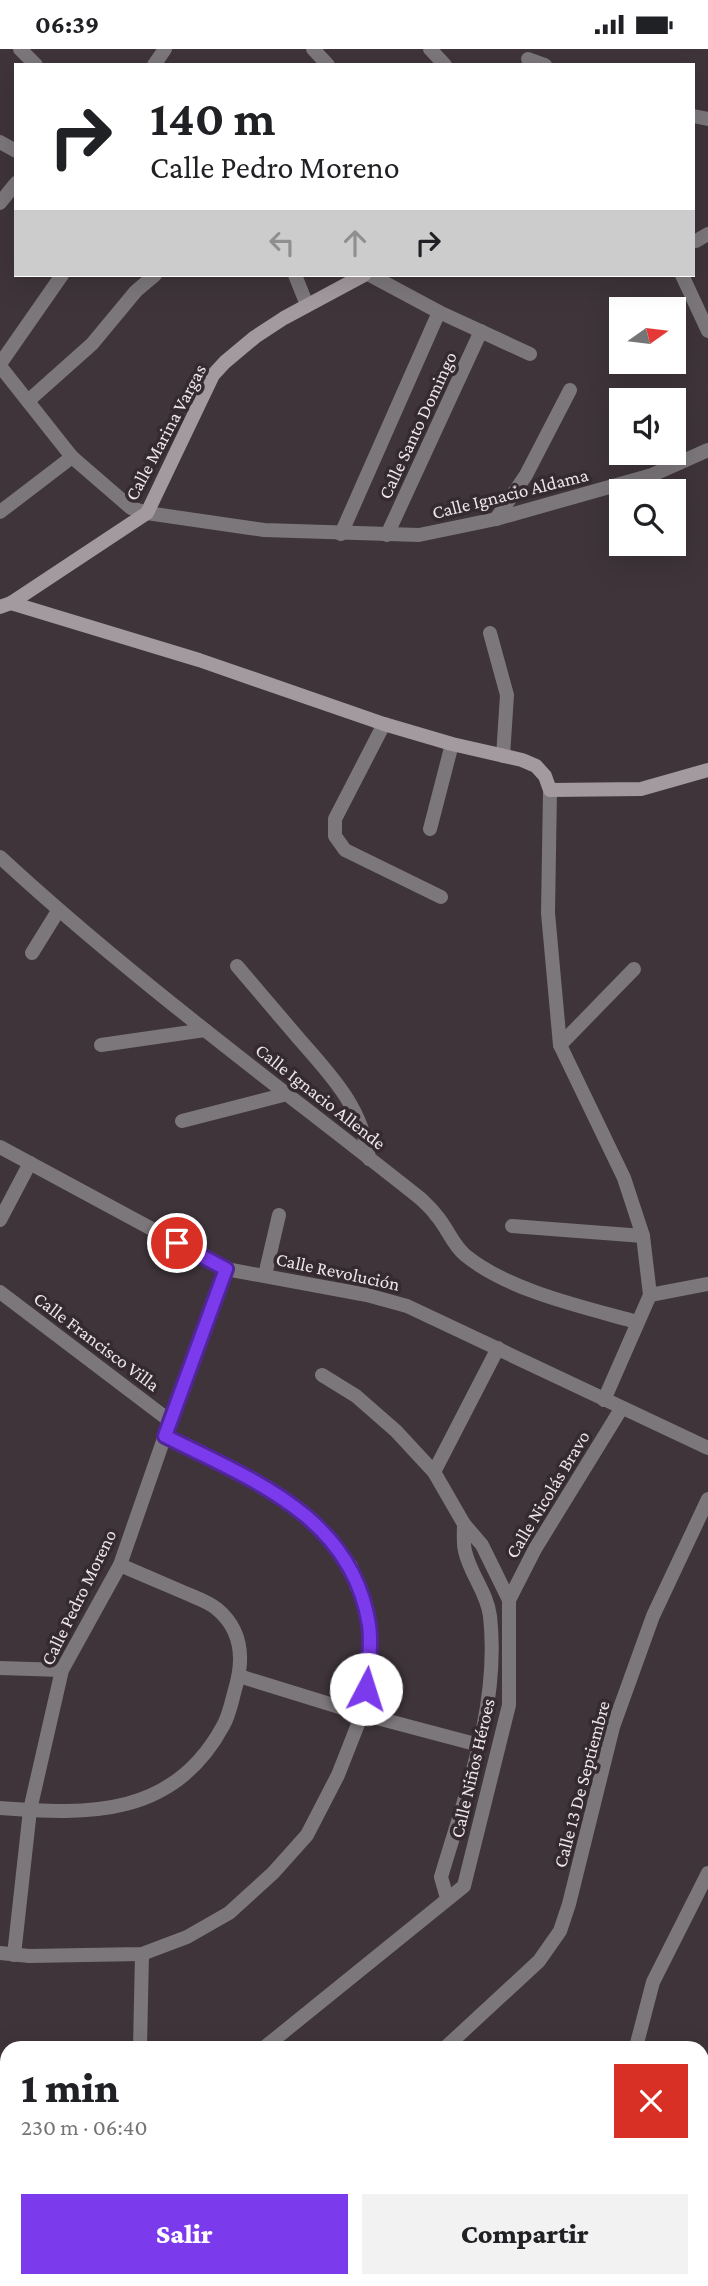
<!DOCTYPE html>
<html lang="es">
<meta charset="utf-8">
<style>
:root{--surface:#fff;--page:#f2f2f2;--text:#202124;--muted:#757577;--accent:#7c3aed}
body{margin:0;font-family:"Crimson Pro",serif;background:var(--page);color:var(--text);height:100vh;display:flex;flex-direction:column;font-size:26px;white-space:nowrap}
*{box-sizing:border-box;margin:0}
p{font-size:23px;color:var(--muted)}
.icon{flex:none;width:38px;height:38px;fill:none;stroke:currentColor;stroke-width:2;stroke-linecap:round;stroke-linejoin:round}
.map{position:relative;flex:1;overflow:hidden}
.details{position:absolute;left:0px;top:1992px;width:709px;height:247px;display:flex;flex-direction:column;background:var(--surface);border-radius:21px 21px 0 0;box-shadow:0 7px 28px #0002}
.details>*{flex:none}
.guide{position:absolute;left:14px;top:14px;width:681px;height:214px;border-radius:0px;box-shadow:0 7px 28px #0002;background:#fff;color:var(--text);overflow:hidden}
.needle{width:46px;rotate:76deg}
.tools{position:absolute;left:609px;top:248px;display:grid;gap:14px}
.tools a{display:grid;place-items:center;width:77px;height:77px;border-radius:0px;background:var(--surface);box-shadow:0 7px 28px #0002;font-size:35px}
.pin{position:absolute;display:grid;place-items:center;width:60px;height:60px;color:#fff;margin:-30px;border:4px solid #fff;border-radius:50%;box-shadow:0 2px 7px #0007}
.me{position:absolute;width:77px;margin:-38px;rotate:5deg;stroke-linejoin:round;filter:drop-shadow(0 0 5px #0008)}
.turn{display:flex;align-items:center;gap:24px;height:147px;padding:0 21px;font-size:32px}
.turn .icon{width:91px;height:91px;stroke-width:2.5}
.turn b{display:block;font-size:49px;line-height:60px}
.lanes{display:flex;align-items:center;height:66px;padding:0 21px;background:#0003;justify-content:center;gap:35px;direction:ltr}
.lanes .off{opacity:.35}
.round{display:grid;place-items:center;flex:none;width:74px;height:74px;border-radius:0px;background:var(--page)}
.head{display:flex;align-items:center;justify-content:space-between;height:119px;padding:0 21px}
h1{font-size:42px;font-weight:800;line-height:52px}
.button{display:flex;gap:14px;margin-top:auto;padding:14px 21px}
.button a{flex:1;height:80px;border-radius:0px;background:var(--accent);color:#fff;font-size:28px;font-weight:800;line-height:80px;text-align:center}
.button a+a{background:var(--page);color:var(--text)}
.status{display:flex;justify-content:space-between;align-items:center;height:49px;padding:0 35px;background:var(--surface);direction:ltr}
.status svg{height:19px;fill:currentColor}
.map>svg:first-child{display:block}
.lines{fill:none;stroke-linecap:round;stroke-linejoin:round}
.street{stroke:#7c777a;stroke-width:14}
.secondary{stroke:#a39a9f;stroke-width:14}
.route-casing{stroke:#51269a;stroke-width:18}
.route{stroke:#7c3aed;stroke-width:12}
.labels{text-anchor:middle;stroke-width:7;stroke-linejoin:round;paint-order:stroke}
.street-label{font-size:19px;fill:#ece5e9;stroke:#342a30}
</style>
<div class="status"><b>06:39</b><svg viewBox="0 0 49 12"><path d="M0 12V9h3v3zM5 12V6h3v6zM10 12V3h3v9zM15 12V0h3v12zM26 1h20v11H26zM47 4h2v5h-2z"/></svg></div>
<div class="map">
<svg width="708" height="2237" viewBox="0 0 708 2237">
<rect width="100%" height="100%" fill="#3e343a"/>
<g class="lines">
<g class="street">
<path d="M20 0 36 16"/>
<path d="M313 0 328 16"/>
<path d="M430 0 445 16"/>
<path d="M528 10 545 16"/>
<path d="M154 16 165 0"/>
<path d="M693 67 708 70"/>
<path d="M0 93 16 102"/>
<path d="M0 154 16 134"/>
<path d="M696 192 708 185"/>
<path d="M295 226 307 256"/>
<path d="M370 226 439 263 530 305"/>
<path d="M682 226 708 282"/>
<path d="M0 315 62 226"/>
<path d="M0 317 72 408 131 459 147 464 264 481 419 486 496 470 652 426 708 401"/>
<path d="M28 352 92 295 136 242 155 226"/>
<path d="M0 463 72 408"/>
<path d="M496 470 526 426 570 341"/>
<path d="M341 485 439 263"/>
<path d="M387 486 481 282"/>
<path d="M490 584 507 646 503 707"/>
<path d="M384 675 335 770V787L345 801 441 848"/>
<path d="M550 741 548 864 560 996 624 1129 643 1187 650 1246"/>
<path d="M430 780 452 695"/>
<path d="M0 808C133 931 280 1038 421 1150 426 1155 432 1160 436 1166 447 1178 452 1195 465 1206 509 1242 583 1258 637 1273"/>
<path d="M32 904 58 862"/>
<path d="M237 917C258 942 279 966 300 991 332 1027 363 1060 369 1110"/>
<path d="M101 996 205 981"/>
<path d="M560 996 634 920"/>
<path d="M182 1072 287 1045"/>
<path d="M0 1098 226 1220 367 1246 407 1257 708 1399"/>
<path d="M0 1171 30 1114"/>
<path d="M512 1177 643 1187"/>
<path d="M265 1226 279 1166"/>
<path d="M0 1243 170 1372"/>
<path d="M650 1246 708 1235"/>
<path d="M604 1351 650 1246"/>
<path d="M434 1423 498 1299"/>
<path d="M509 1551 535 1500 621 1360"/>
<path d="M0 1619 62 1621"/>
<path d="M239 1627 362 1665 479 1696"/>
<path d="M0 1759C90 1766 174 1768 223 1677 230 1665 232 1650 236 1637 244 1608 241 1580 217 1560 208 1552 194 1548 183 1543 162 1534 141 1525 120 1516"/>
<path d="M447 1849 441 1828C466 1743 500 1657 490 1567 487 1543 470 1525 465 1502 463 1494 464 1484 464 1475"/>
<path d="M0 1904 29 1907 142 1905 187 1888 229 1864 273 1824 307 1786 338 1726 362 1665 369 1615V1577L360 1542 351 1517 333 1492 312 1470 269 1440 165 1387"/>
<path d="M14 1906 30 1761 62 1621 120 1516 170 1372 226 1220"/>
<path d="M140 1998 142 1905"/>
<path d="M265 1998 464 1837 509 1656V1551L482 1496 464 1475 434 1423 396 1382 356 1347 322 1326"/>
<path d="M446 1998 539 1912 560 1882 569 1855 613 1678 653 1567 708 1450"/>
<path d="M636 1998 653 1933 708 1824"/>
<path d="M0 2177H7"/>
</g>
<g class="secondary">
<path d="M11 554 199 611 384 675 452 695 522 711 536 717 545 727 550 741 641 740 708 721"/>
<path d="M0 558 11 554 147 464 213 326 225 313 255 288 284 269 364 226"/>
<path d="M0 2039 7 2040"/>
<path d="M702 2120 708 2118"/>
<path d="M463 2231 467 2237"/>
<path d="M545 2237 557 2232"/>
</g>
</g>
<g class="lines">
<g class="route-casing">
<path id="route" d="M177 1194 226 1220 165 1387C252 1431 352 1467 369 1576 372 1596 368 1620 366 1640"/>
</g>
<use href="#route" class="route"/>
</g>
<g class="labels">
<g class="street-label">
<text transform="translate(417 376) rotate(-65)" y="7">Calle Santo Domingo</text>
<text transform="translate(165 383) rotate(-62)" y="7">Calle Marina Vargas</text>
<text transform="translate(510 444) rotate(-14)" y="7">Calle Ignacio Aldama</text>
<text transform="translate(321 1047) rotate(38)" y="7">Calle Ignacio Allende</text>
<text transform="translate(338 1222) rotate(12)" y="7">Calle Revolución</text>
<text transform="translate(97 1292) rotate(37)" y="7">Calle Francisco Villa</text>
<text transform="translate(547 1445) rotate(-59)" y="7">Calle Nicolás Bravo</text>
<text transform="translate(78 1548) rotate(-64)" y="7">Calle Pedro Moreno</text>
<text transform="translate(472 1719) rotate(-77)" y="7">Calle Niños Héroes</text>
<text transform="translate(581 1735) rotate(-75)" y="7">Calle 13 De Septiembre</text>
</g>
</g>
</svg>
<div class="tools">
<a><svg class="needle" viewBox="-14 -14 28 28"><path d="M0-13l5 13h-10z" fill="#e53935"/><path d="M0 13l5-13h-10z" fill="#757577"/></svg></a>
<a><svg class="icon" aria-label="sound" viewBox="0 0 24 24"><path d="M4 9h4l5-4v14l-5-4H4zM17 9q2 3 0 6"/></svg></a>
<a><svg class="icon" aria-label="search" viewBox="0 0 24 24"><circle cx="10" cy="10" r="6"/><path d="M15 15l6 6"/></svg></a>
</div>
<div class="pin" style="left:177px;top:1194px;background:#d93025"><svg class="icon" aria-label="arrive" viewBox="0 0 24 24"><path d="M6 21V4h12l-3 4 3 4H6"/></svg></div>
<svg class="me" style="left:366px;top:1640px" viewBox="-20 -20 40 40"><circle r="19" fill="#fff"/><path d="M0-13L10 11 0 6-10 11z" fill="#7c3aed"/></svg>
<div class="guide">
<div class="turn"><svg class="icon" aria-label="right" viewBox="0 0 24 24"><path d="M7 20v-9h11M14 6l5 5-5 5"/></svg><div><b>140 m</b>Calle Pedro Moreno</div></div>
<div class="lanes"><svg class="icon off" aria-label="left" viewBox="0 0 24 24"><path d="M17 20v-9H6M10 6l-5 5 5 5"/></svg><svg class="icon off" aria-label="ahead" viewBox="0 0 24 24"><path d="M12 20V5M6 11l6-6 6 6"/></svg><svg class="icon" aria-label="right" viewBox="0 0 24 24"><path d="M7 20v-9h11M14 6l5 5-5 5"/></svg></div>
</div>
<section class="details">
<div class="head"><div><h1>1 min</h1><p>230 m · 06:40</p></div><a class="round" style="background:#d93025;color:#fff"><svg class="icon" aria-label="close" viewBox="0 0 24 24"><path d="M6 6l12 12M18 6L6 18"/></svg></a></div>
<div class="button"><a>Salir</a><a>Compartir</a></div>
</section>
</div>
